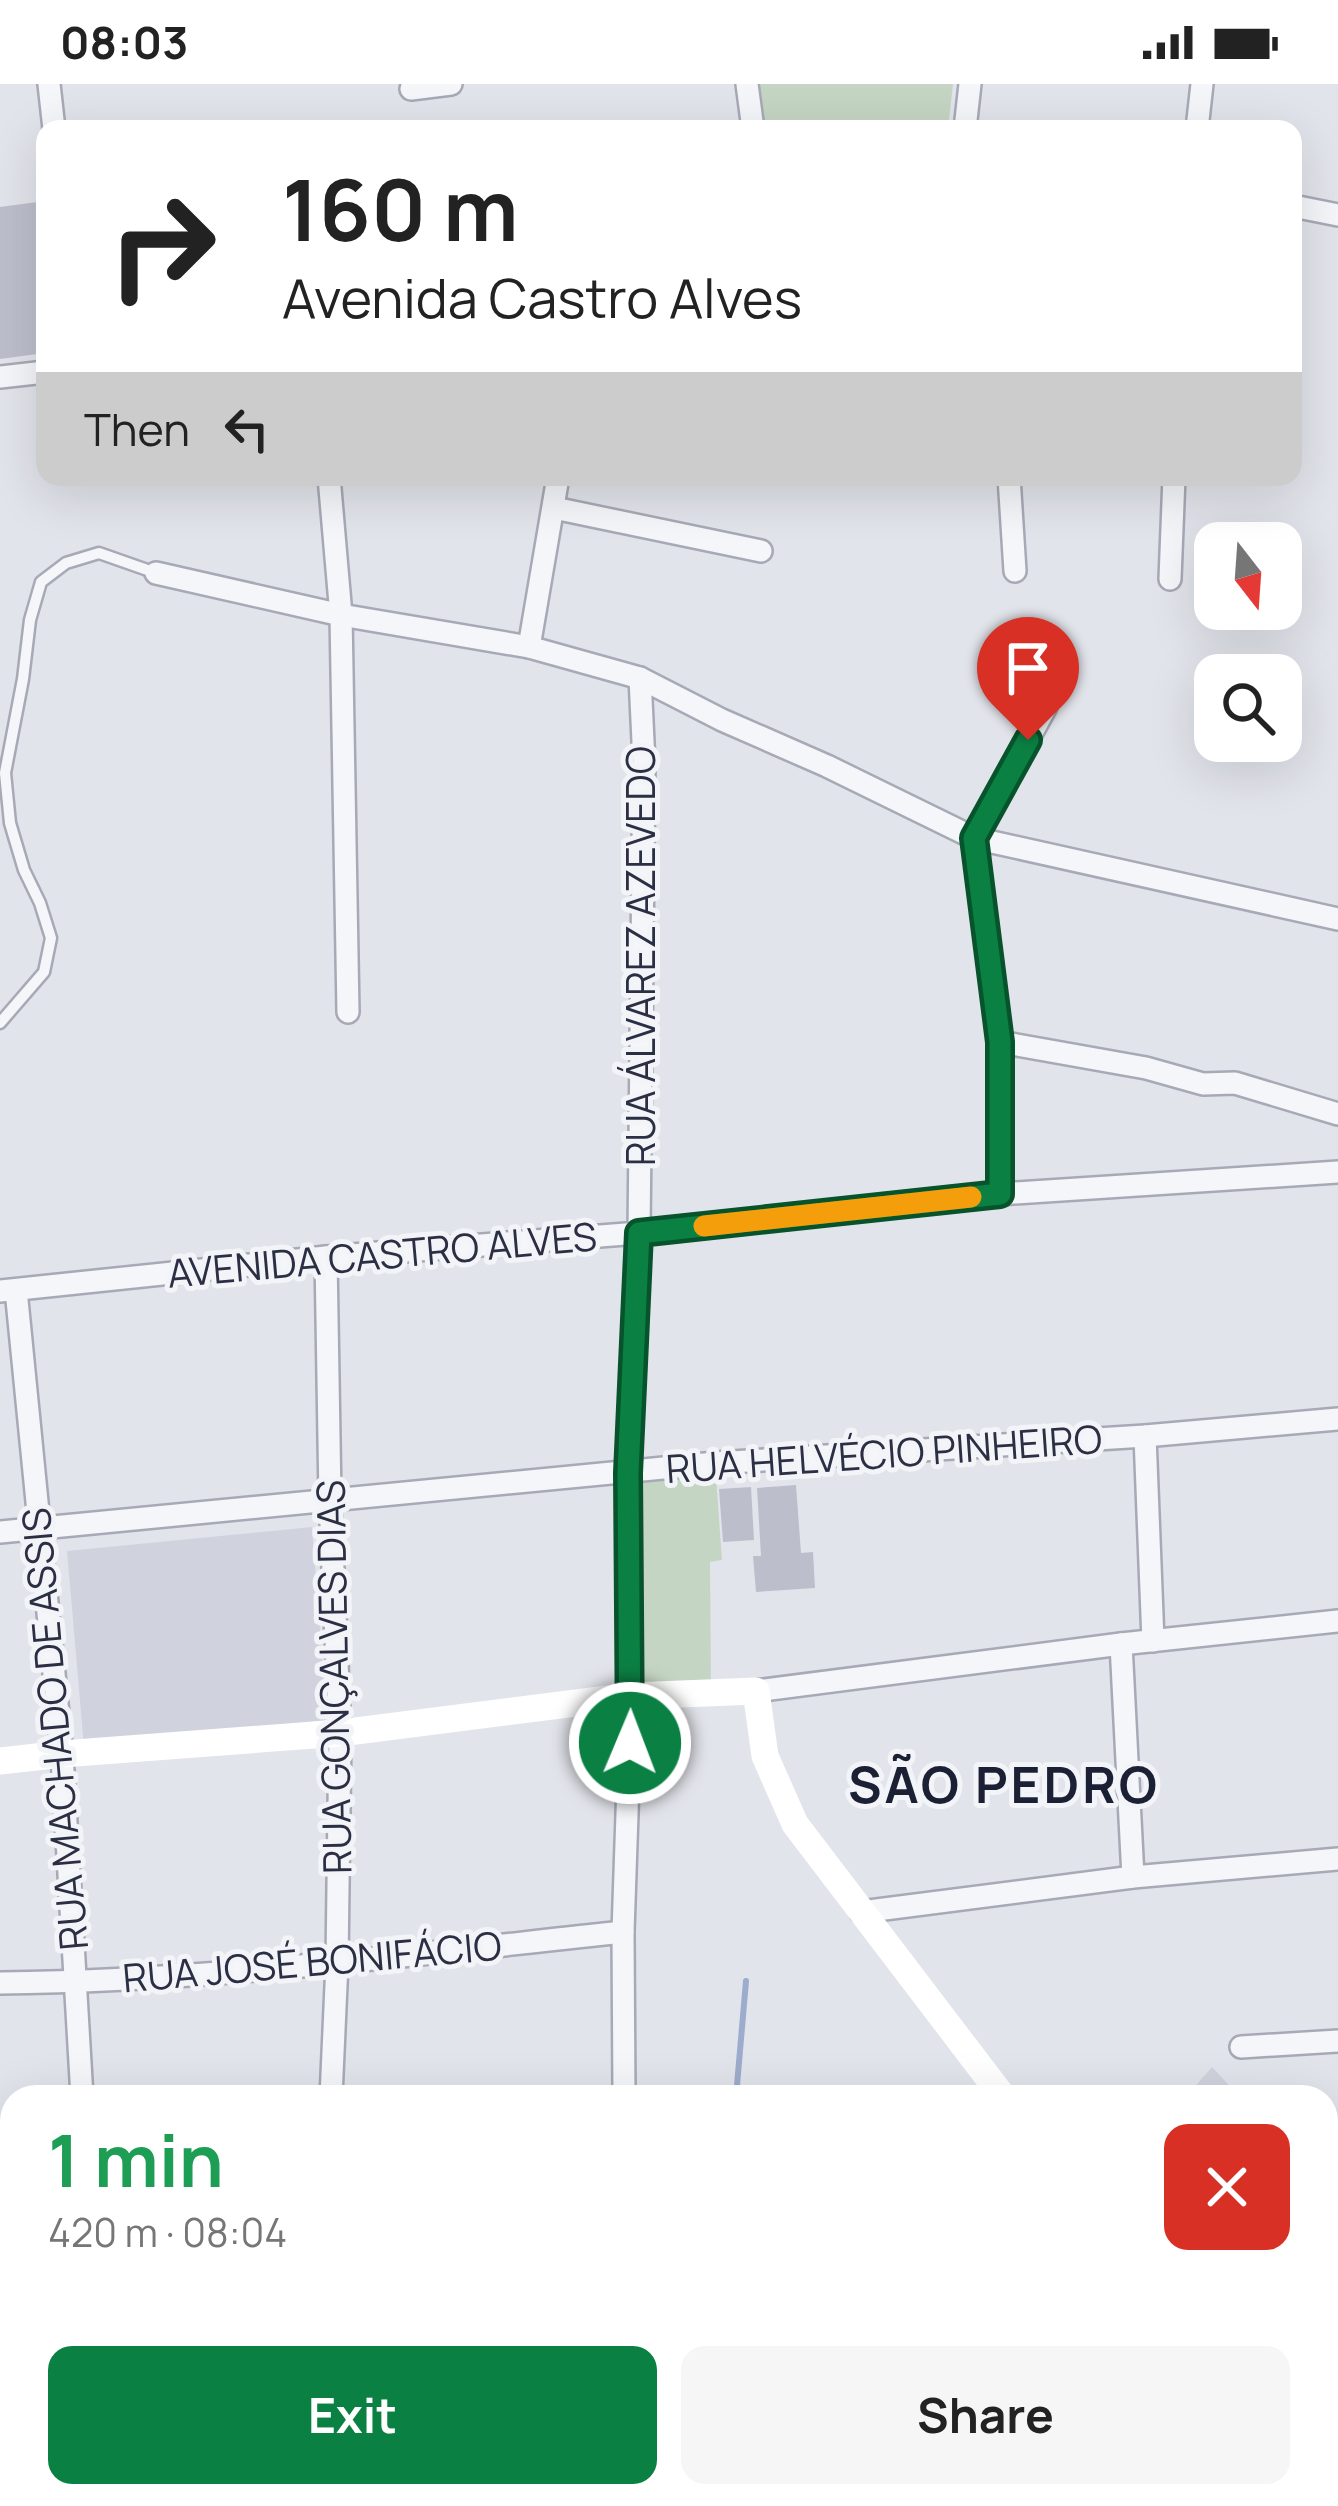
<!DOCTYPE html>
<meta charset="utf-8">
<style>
:root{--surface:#fff;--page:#f6f6f6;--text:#222;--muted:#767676;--accent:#0b8043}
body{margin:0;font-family:Manrope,sans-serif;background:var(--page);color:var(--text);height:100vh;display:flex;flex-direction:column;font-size:45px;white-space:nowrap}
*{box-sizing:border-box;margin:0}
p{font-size:39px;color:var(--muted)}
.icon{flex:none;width:66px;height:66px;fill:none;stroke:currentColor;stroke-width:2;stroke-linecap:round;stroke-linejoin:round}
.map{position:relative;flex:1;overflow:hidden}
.drawer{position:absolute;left:0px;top:2001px;width:1338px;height:423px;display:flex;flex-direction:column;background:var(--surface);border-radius:36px 36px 0 0;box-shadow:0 12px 48px #0002}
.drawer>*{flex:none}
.guide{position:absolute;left:36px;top:36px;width:1266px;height:366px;border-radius:24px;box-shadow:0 12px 48px #0002;background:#fff;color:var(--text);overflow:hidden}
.needle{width:78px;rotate:163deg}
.fabs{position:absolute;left:1194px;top:438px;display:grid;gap:24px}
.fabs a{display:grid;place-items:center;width:108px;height:108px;border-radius:24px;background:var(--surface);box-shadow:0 12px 48px #0002;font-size:60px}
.pin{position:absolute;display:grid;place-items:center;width:102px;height:102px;color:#fff;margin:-123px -51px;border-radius:50% 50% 50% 0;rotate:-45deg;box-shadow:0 0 12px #0007}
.pin .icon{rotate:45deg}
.me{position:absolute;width:132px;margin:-66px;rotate:1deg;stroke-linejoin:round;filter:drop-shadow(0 0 9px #0008)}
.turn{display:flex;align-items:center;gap:42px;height:252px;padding:0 48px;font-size:54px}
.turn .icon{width:156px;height:156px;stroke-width:2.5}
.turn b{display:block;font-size:84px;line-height:102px}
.then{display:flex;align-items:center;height:114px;padding:0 48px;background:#0003;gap:24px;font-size:45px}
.round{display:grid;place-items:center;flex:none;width:126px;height:126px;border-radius:24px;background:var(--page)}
.overview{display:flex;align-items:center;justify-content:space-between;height:204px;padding:0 48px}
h1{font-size:72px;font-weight:700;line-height:90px;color:#1e9e55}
.action{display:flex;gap:24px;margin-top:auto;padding:24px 48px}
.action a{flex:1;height:138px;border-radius:24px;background:var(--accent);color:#fff;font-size:48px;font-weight:700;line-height:138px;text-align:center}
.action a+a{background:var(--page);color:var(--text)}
.status{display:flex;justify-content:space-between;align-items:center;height:84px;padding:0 60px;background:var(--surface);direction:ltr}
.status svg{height:33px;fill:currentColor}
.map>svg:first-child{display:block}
.built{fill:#d0d3dd}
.green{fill:#c5d5c3}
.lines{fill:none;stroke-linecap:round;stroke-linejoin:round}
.stream{stroke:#9daccc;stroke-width:6}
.building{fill:#bcbfcb}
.lane-casing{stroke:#a7aab6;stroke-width:15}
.street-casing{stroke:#a7aab6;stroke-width:26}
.path{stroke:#c0c2ca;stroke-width:4.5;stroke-dasharray:9 9;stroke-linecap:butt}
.lane{stroke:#f5f6f9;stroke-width:10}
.street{stroke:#f5f6f9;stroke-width:21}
.secondary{stroke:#fff;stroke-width:27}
.route-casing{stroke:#07532c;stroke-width:30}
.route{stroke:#0b8043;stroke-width:21}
.slow{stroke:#f59e0b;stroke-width:21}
.labels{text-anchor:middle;stroke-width:10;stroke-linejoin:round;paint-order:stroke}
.street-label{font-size:39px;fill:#2a2f44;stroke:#f2f4f8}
.district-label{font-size:51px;font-weight:bold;letter-spacing:3px;fill:#1c2035;stroke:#f2f4f8}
</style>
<div class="status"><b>08:03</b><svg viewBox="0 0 49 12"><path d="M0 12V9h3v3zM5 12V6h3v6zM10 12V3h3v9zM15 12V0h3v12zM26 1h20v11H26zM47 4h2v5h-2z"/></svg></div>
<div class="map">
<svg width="1338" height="2422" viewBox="0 0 1338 2422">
<rect width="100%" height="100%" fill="#e2e4eb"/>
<g class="built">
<path d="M312 1443 327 1636 84 1663 67 1467Z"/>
<path d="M1212 1983 1240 2013H1186Z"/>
</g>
<g class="green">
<path d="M758 0H953L948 45H764Z"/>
<path d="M715 1379 722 1476 710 1478 711 1608 631 1612 629 1389Z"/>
</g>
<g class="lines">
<g class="stream">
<path d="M736 2013 746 1897"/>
<path d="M0 2324 12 2328"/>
<path d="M355 2412 369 2422"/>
<path d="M834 2412 843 2422"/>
<path d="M561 2419 568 2412"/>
</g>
</g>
<g class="building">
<path d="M45 117V269L0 275V123Z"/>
<path d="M796 1401 801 1469 813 1468 815 1504 756 1508 753 1472H761L757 1404Z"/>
<path d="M751 1403 754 1456 723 1458 719 1405Z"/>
</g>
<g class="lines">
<g class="lane-casing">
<path id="lane" d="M0 939 44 888 51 854 40 819 24 786 10 739 5 689 23 595 30 536 41 498 66 479 99 469 156 489"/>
</g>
<g class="street-casing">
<g id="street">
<path d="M49 0 54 45"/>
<path d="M747 0 753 45"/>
<path d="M411 5 451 0"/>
<path d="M965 45 970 0"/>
<path d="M1197 45 1202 0"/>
<path d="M1293 122 1338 131"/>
<path d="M0 293 45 288"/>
<path d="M329 393 341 531 348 928"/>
<path d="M1009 393 1015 487"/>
<path d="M554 424 761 467"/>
<path d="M156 489 341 531 529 563 640 594 722 636 827 682 974 754 1338 835"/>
<path d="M1170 495 1174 393"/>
<path d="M529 563 558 393"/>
<path d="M1000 958 1146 984 1203 1000 1235 999 1338 1030"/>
<path d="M1000 1110V958L974 754 1046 623"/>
<path d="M326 1173 330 1415 340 1649 337 1879 331 2013"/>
<path d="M16 1206 62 1670 82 2013"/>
<path d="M0 1207 326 1173 639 1149 1000 1110 1338 1088"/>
<path d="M1145 1352 1153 1557"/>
<path d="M0 1448 715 1379 1145 1352 1338 1335"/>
<path d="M1121 1560 1133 1793"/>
<path d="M756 1607 1121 1560 1338 1537"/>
<path d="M861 1828 1133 1793 1338 1775"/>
<path d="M0 1899C208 1897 416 1870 623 1848"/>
<path d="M1241 1963 1338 1957"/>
<path d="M624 2013 623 1848 631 1612 629 1389 639 1149 644 679 640 594"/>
<path d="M0 2143 12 2141"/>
<path d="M1326 2162 1338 2146"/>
<path d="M502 2412 509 2422"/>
</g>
</g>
<path class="path" d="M314 2422 316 2412"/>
<use href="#lane" class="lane"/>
<use href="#street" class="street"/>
<g class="secondary">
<path d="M0 1677 62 1670 340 1649 631 1612 756 1607 765 1672 795 1740 1003 2013"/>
<path d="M1319 2412 1322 2422"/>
</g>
</g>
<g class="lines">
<g class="route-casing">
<path id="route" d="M630 1659 628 1389 639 1149 1000 1110V958L974 754 1028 656"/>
</g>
<use href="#route" class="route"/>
<path class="slow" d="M704 1142 971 1113"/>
</g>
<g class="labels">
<g class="street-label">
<text transform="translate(641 872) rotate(-90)" y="14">RUA ÁLVAREZ AZEVEDO</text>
<text transform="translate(382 1171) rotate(-5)" y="14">AVENIDA CASTRO ALVES</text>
<text transform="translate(884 1370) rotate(-4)" y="14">RUA HELVÉCIO PINHEIRO</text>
<text transform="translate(334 1593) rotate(-91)" y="14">RUA GONÇALVES DIAS</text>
<text transform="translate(55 1645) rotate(-95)" y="14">RUA MACHADO DE ASSIS</text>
<text transform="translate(312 1878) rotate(-5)" y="14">RUA JOSÉ BONIFÁCIO</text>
</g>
<g class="district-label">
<text x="1004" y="1719">SÃO PEDRO</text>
</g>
</g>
</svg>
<div class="fabs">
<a><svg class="needle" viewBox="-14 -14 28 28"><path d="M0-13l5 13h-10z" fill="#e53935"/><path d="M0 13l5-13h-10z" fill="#767676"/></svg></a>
<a><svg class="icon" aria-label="search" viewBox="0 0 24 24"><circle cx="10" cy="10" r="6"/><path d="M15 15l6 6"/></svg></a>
</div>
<div class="pin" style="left:1028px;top:656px;background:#d93025"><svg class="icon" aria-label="arrive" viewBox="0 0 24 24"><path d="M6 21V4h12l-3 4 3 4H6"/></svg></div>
<svg class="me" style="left:630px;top:1659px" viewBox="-20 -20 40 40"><circle r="17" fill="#0b8043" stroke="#fff" stroke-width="3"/><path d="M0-11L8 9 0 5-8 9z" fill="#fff"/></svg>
<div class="guide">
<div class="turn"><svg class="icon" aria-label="right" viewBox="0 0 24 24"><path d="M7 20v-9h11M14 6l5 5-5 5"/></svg><div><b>160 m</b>Avenida Castro Alves</div></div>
<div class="then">Then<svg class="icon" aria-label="left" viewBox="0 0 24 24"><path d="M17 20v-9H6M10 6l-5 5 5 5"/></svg></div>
</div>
<section class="drawer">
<div class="overview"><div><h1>1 min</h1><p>420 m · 08:04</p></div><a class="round" style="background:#d93025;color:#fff"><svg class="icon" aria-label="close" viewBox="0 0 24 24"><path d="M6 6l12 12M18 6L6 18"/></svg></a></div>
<div class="action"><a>Exit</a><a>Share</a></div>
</section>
</div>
